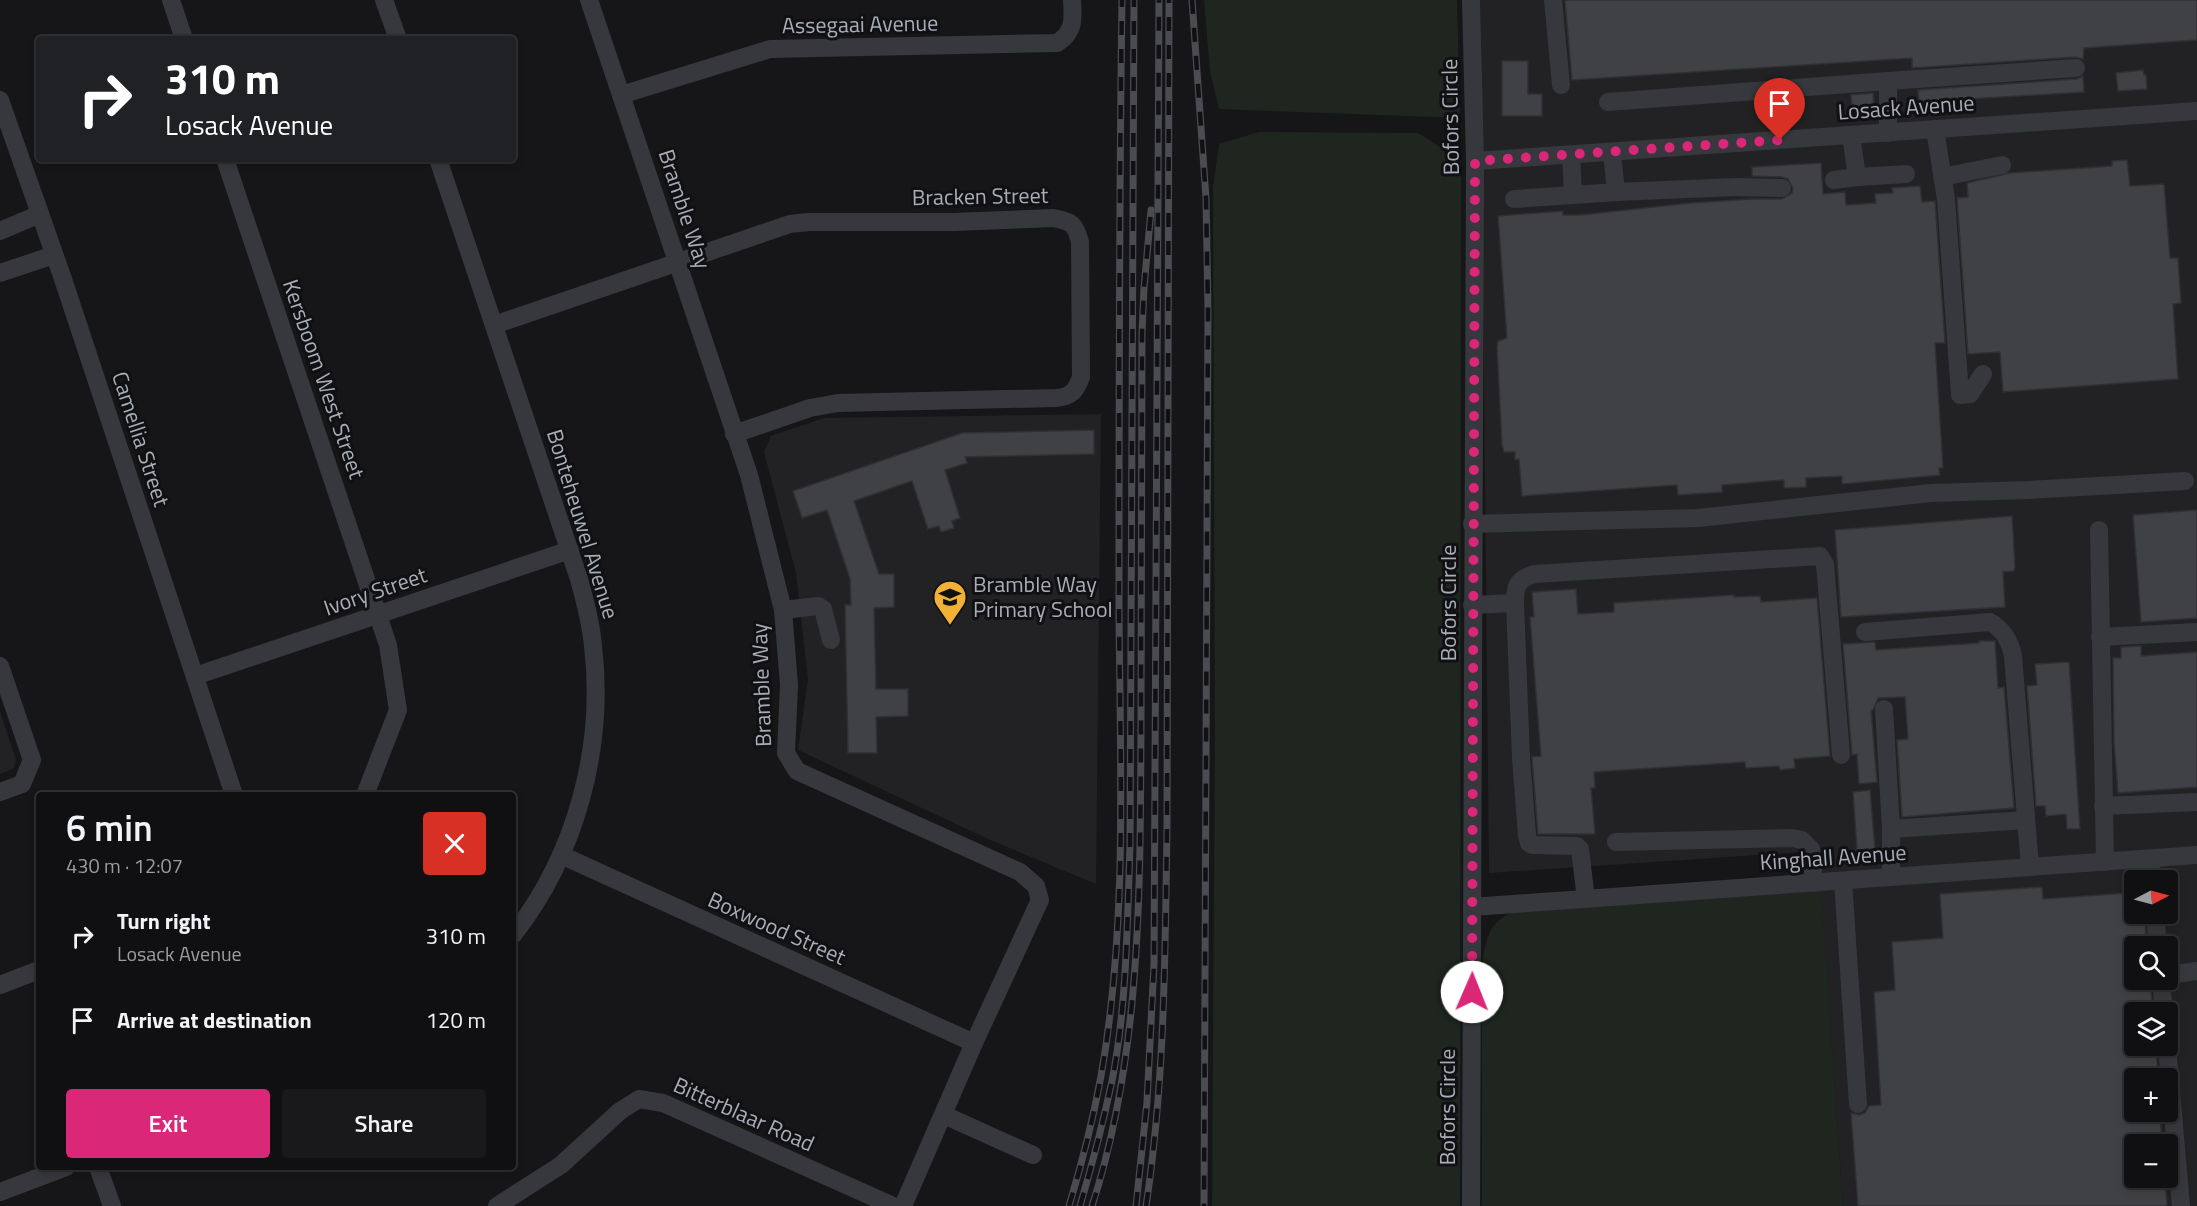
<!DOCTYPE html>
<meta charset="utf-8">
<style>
:root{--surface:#101012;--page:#19191b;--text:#f1f3f6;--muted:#9c9d9f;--line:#303032;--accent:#db2777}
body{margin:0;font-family:"Titillium Web",sans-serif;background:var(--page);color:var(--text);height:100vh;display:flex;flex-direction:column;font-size:22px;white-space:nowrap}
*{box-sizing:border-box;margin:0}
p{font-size:20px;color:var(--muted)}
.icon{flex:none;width:33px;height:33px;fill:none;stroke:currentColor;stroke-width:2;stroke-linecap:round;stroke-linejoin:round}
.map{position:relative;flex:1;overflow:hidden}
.panel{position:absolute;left:36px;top:792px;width:480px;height:378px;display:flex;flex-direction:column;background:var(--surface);border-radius:6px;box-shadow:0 3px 9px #0003,0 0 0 2px var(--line)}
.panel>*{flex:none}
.top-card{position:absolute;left:36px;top:36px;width:480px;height:126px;border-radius:6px;box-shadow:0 3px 9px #0003,0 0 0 2px var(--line);background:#202124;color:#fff;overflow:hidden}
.needle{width:39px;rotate:84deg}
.fabs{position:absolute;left:2124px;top:870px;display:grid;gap:12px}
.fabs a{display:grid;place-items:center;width:54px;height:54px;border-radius:6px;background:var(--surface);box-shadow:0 3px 9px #0003,0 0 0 2px var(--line);font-size:30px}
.pin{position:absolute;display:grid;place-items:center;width:51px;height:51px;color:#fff;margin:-62px -26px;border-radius:50% 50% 50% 0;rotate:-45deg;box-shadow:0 0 6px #0007}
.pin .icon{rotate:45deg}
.me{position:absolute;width:66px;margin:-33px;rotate:1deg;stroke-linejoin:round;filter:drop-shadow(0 0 4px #0008)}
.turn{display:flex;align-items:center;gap:21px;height:126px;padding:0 30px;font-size:27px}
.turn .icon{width:78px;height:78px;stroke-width:2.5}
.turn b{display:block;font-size:42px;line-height:51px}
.round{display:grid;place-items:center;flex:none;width:63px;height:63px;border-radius:6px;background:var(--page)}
.summary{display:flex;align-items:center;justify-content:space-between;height:102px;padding:0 30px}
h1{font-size:36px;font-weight:600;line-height:45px}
.button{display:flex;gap:12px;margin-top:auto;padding:12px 30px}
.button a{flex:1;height:69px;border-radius:6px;background:var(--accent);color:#fff;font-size:24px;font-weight:600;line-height:69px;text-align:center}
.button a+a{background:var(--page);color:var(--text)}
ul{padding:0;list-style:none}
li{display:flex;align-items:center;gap:18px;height:84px;padding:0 30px}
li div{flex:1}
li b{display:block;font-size:22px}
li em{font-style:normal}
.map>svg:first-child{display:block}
.built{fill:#222225;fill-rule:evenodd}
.green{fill:#1e261f}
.building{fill:#404145;stroke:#303034;stroke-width:1.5}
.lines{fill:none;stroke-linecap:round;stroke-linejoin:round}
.minor{stroke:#37383d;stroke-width:18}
.rail-casing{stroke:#4a4c52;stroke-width:7}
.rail{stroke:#111113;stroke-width:4.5;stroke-dasharray:14;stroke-linecap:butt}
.route{stroke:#db2777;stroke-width:10;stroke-dasharray:0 18}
.labels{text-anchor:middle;stroke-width:6;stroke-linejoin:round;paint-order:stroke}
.street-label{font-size:22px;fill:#a8adb8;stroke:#111113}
.poi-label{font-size:22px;fill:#a8adb8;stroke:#111113;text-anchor:start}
</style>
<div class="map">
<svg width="2197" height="1206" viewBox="0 0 2197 1206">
<rect width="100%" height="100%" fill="#161618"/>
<g class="built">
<path d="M1480 0H2197V1206H1843L1818 851 1489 873ZM2134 880H2168V914H2134ZM2134 946H2168V980H2134ZM2134 1012H2168V1046H2134ZM2134 1078H2168V1112H2134ZM2134 1144H2168V1178H2134Z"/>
<path d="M1101 414 1096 884 988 839 798 750 808 679 796 573 764 452 771 436 824 418Z"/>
<path d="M0 711 16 760 13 769 0 774Z"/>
</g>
<g class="green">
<path d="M1204 0H1457L1460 118 1219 109 1210 71Z"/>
<path d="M1259 132 1418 133 1461 160 1460 1206H1212L1215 733 1213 188 1219 144Z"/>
<path d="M1821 886 1843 1206H1482V964C1487 935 1489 920 1519 910Z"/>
</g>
<g class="building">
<path d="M1565 0H2197V40L2084 48 2083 59 2075 57 1912 68V58L1572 80Z"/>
<path d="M1502 61H1528V94H1542V116H1502Z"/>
<path d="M2143 70 2144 75H2146L2147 89 2118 91 2116 73Z"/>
<path d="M2083 76 2084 92 1919 102 1918 90 2077 79Z"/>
<path d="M1873 93 1874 108 1852 110 1851 95Z"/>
<path d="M2127 160 2130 186 2164 184 2170 258H2178L2180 289 2181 303 2173 304 2178 379 2003 392 2000 352 1968 354 1957 198 1968 197 1967 183 2010 173 2112 166V161Z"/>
<path d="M1821 163 1823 194 1845 192 1846 205 1876 203 1875 194 1893 193 1892 188 1920 186 1922 202 1935 201 1945 343H1935L1943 468H1939L1940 475 1842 484V476L1806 478V487L1784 488V480L1722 485V492L1678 495 1677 485 1522 496 1519 459 1515 460V452H1504L1502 445 1497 347 1498 341 1507 338 1498 216 1563 211V215H1581L1690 203 1753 199H1782L1792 193 1793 188 1788 179 1782 177 1752 176V167Z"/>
<path d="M1094 430V454L965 457 967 463 945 470 960 518 952 521 954 528 941 532 939 526 928 529 912 481 854 501 879 574H894V607L874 608 876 689H908V716L876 717 877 753H848L845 605H851L850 579 827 510 802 518 793 491 962 433Z"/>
<path d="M2197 510V618L2141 622 2133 515Z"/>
<path d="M2012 516 2015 567 2014 571 2003 572 2005 607 1841 617 1835 530Z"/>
<path d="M1576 589 1578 614 1614 612V603L1734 595V597L1760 596 1761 602 1817 598 1830 756 1794 759 1795 768 1780 770 1779 766 1746 768 1745 762 1594 772 1595 788H1591L1595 834H1538L1532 757 1541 756 1530 617H1534L1532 592Z"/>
<path d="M1979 641H1995L1998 688 2004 687 2014 808 1902 817 1897 740 1908 739 1905 697 1878 698 1873 710H1871L1877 782 1859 784 1857 754 1852 755 1843 644 1875 642 1876 650 1979 643Z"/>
<path d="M2141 646V656L2197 652V787L2118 793 2114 742 2113 658H2121V647Z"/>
<path d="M2069 662 2080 829H2067L2066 814 2046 816 2045 806H2036L2027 686 2037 685 2035 664Z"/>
<path d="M1870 790 1875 849 1857 850 1853 792Z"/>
<path d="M2042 887 2043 899 2128 893 2130 925 2145 924 2147 946H2134V980H2150L2153 1012H2134V1046H2156L2158 1078H2134V1112H2160L2162 1144H2134V1178H2165L2167 1206H1858L1851 1113 1859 1115 1865 1113 1869 1106 1881 1105 1874 992 1895 990 1892 942 1943 938 1940 894Z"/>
</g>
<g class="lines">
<g class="minor">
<path d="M171 0 184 39"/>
<path d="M384 0 398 39"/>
<path d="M589 0 749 475 783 610 789 685 786 753 797 771 1020 872 1036 886 1040 900 974 1043 903 1206"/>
<path d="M1553 0 1561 85"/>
<path d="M621 95 770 49 1057 43C1075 32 1073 18 1072 0"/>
<path d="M0 100 63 279 234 795"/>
<path d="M1608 102 1888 81"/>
<path d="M1935 129 1946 199 1960 395 1970 394 1983 374"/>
<path d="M1888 133V81L2076 68"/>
<path d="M1851 135 1857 177 1906 174"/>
<path d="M1571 155 1573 195 1616 192 1612 152"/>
<path d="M225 159 388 645 398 710 365 795"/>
<path d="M438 159 579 579C585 601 591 623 593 646 605 747 576 855 513 935"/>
<path d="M1475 161 2197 111"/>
<path d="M1942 177 2002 165"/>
<path d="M1834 180 1857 177"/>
<path d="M1616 192 1736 187 1782 188"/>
<path d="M1514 199 1573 195"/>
<path d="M0 231 40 214"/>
<path d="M0 273 54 255"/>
<path d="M494 325 790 224 808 222H953L1053 218C1072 222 1075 223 1080 242L1081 377C1076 391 1071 397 1056 398L838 403 810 408 734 434"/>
<path d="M1472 524 1698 518 1931 493 2028 490 2185 481"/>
<path d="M2099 530 2105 862"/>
<path d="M1472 605 1515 603"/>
<path d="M783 610 818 606 823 609 831 640"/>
<path d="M1865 632 1990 622C2004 630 2010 641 2013 656L2030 867"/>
<path d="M2100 637 2197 632"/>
<path d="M0 666 32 760 22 784 0 792"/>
<path d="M195 676 570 550"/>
<path d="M1884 709 1891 829V877"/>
<path d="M2103 806 2197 802"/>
<path d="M1891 829 2026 820"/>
<path d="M1616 842 1792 838 1802 840 1811 849 1814 883"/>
<path d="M561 855 974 1043"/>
<path d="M2150 859 2152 880"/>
<path d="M1843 881 1858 1104"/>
<path d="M1586 899 1580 849 1577 846 1532 845 1529 843 1527 835 1521 758 1515 603C1515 586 1517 579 1535 574L1820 556 1825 564 1841 755"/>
<path d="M1472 907 2197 855"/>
<path d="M2155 914 2158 946"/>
<path d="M2168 975 2197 971"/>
<path d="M2161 980 2164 1012"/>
<path d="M0 985 39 970"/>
<path d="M2167 1046 2181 1206"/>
<path d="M944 1115 1033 1155"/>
<path d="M98 1167 112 1206"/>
<path d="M0 1192 66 1167"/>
<path d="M497 1206 561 1165 620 1111 639 1099 663 1103 893 1206"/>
<path d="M1471 1206 1475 161 1471 0"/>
</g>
<g class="rail-casing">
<g id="rail">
<path d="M1192 0 1206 198 1208 310 1204 1206"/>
<path d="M1069 1206C1082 1163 1093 1120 1101 1076 1128 924 1120 763 1119 609 1119 406 1119 203 1122 0"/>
<path d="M1080 1206C1092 1165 1103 1123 1112 1081 1127 1005 1127 925 1130 847L1134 0"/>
<path d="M1092 1206C1142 1052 1140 887 1141 726 1141 595 1142 464 1142 333L1144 288 1151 210"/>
<path d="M1136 1206 1147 1102 1154 964 1159 0"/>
<path d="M1146 1206C1165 1081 1165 955 1167 829L1169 0"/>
</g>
</g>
<use href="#rail" class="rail"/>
</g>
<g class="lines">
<path class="route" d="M1472 992 1475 161 1780 140"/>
</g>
<defs>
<g id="school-pin" transform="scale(1.725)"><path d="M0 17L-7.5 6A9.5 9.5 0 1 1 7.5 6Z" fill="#f2b134" stroke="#111113"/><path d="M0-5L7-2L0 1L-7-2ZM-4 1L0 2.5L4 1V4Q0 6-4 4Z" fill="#111"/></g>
</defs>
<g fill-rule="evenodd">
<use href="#school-pin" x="950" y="597"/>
</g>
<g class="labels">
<g class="street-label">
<text transform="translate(860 24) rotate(-1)" y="8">Assegaai Avenue</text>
<text transform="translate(1906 107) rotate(-4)" y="8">Losack Avenue</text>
<text transform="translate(1450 117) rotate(-91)" y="8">Bofors Circle</text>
<text transform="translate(980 196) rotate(-1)" y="8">Bracken Street</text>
<text transform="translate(685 209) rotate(72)" y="8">Bramble Way</text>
<text transform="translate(324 379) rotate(71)" y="8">Kersboom West Street</text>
<text transform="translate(141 439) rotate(72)" y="8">Camellia Street</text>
<text transform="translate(583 524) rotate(73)" y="8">Bonteheuwel Avenue</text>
<text transform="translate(375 591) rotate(-19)" y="8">Ivory Street</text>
<text transform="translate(1448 603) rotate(-90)" y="8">Bofors Circle</text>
<text transform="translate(761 685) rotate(-92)" y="8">Bramble Way</text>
<text transform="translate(1833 857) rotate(-4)" y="8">Kinghall Avenue</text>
<text transform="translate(777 928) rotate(24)" y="8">Boxwood Street</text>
<text transform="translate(1447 1107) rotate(-90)" y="8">Bofors Circle</text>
<text transform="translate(744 1114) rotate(24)" y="8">Bitterblaar Road</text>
</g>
<g class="poi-label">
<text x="973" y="592">Bramble Way<tspan x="973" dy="25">Primary School</tspan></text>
</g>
</g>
</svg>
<div class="fabs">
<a><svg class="needle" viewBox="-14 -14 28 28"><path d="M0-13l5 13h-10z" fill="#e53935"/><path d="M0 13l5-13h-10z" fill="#9c9d9f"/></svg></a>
<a><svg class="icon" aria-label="search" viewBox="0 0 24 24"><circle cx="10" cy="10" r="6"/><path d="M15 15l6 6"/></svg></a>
<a><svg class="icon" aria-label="layers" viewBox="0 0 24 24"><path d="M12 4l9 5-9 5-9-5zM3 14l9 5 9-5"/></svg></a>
<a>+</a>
<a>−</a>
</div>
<div class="pin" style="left:1780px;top:140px;background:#d93025"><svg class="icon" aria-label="arrive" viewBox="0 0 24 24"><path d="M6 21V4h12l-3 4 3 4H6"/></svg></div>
<svg class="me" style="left:1472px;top:992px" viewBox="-20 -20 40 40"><circle r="19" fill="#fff"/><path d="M0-13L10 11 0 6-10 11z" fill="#db2777"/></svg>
<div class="top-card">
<div class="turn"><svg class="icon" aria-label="right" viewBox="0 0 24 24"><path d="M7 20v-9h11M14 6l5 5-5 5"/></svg><div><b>310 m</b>Losack Avenue</div></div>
</div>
<section class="panel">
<div class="summary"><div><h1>6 min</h1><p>430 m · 12:07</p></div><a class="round" style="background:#d93025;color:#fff"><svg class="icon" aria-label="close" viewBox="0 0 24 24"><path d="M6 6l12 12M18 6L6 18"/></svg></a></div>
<ul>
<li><svg class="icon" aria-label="right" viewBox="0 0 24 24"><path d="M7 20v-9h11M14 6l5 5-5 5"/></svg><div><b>Turn right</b><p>Losack Avenue</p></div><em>310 m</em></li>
<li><svg class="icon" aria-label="arrive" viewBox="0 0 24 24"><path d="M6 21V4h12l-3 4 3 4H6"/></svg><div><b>Arrive at destination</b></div><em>120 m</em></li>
</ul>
<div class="button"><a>Exit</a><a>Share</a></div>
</section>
</div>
